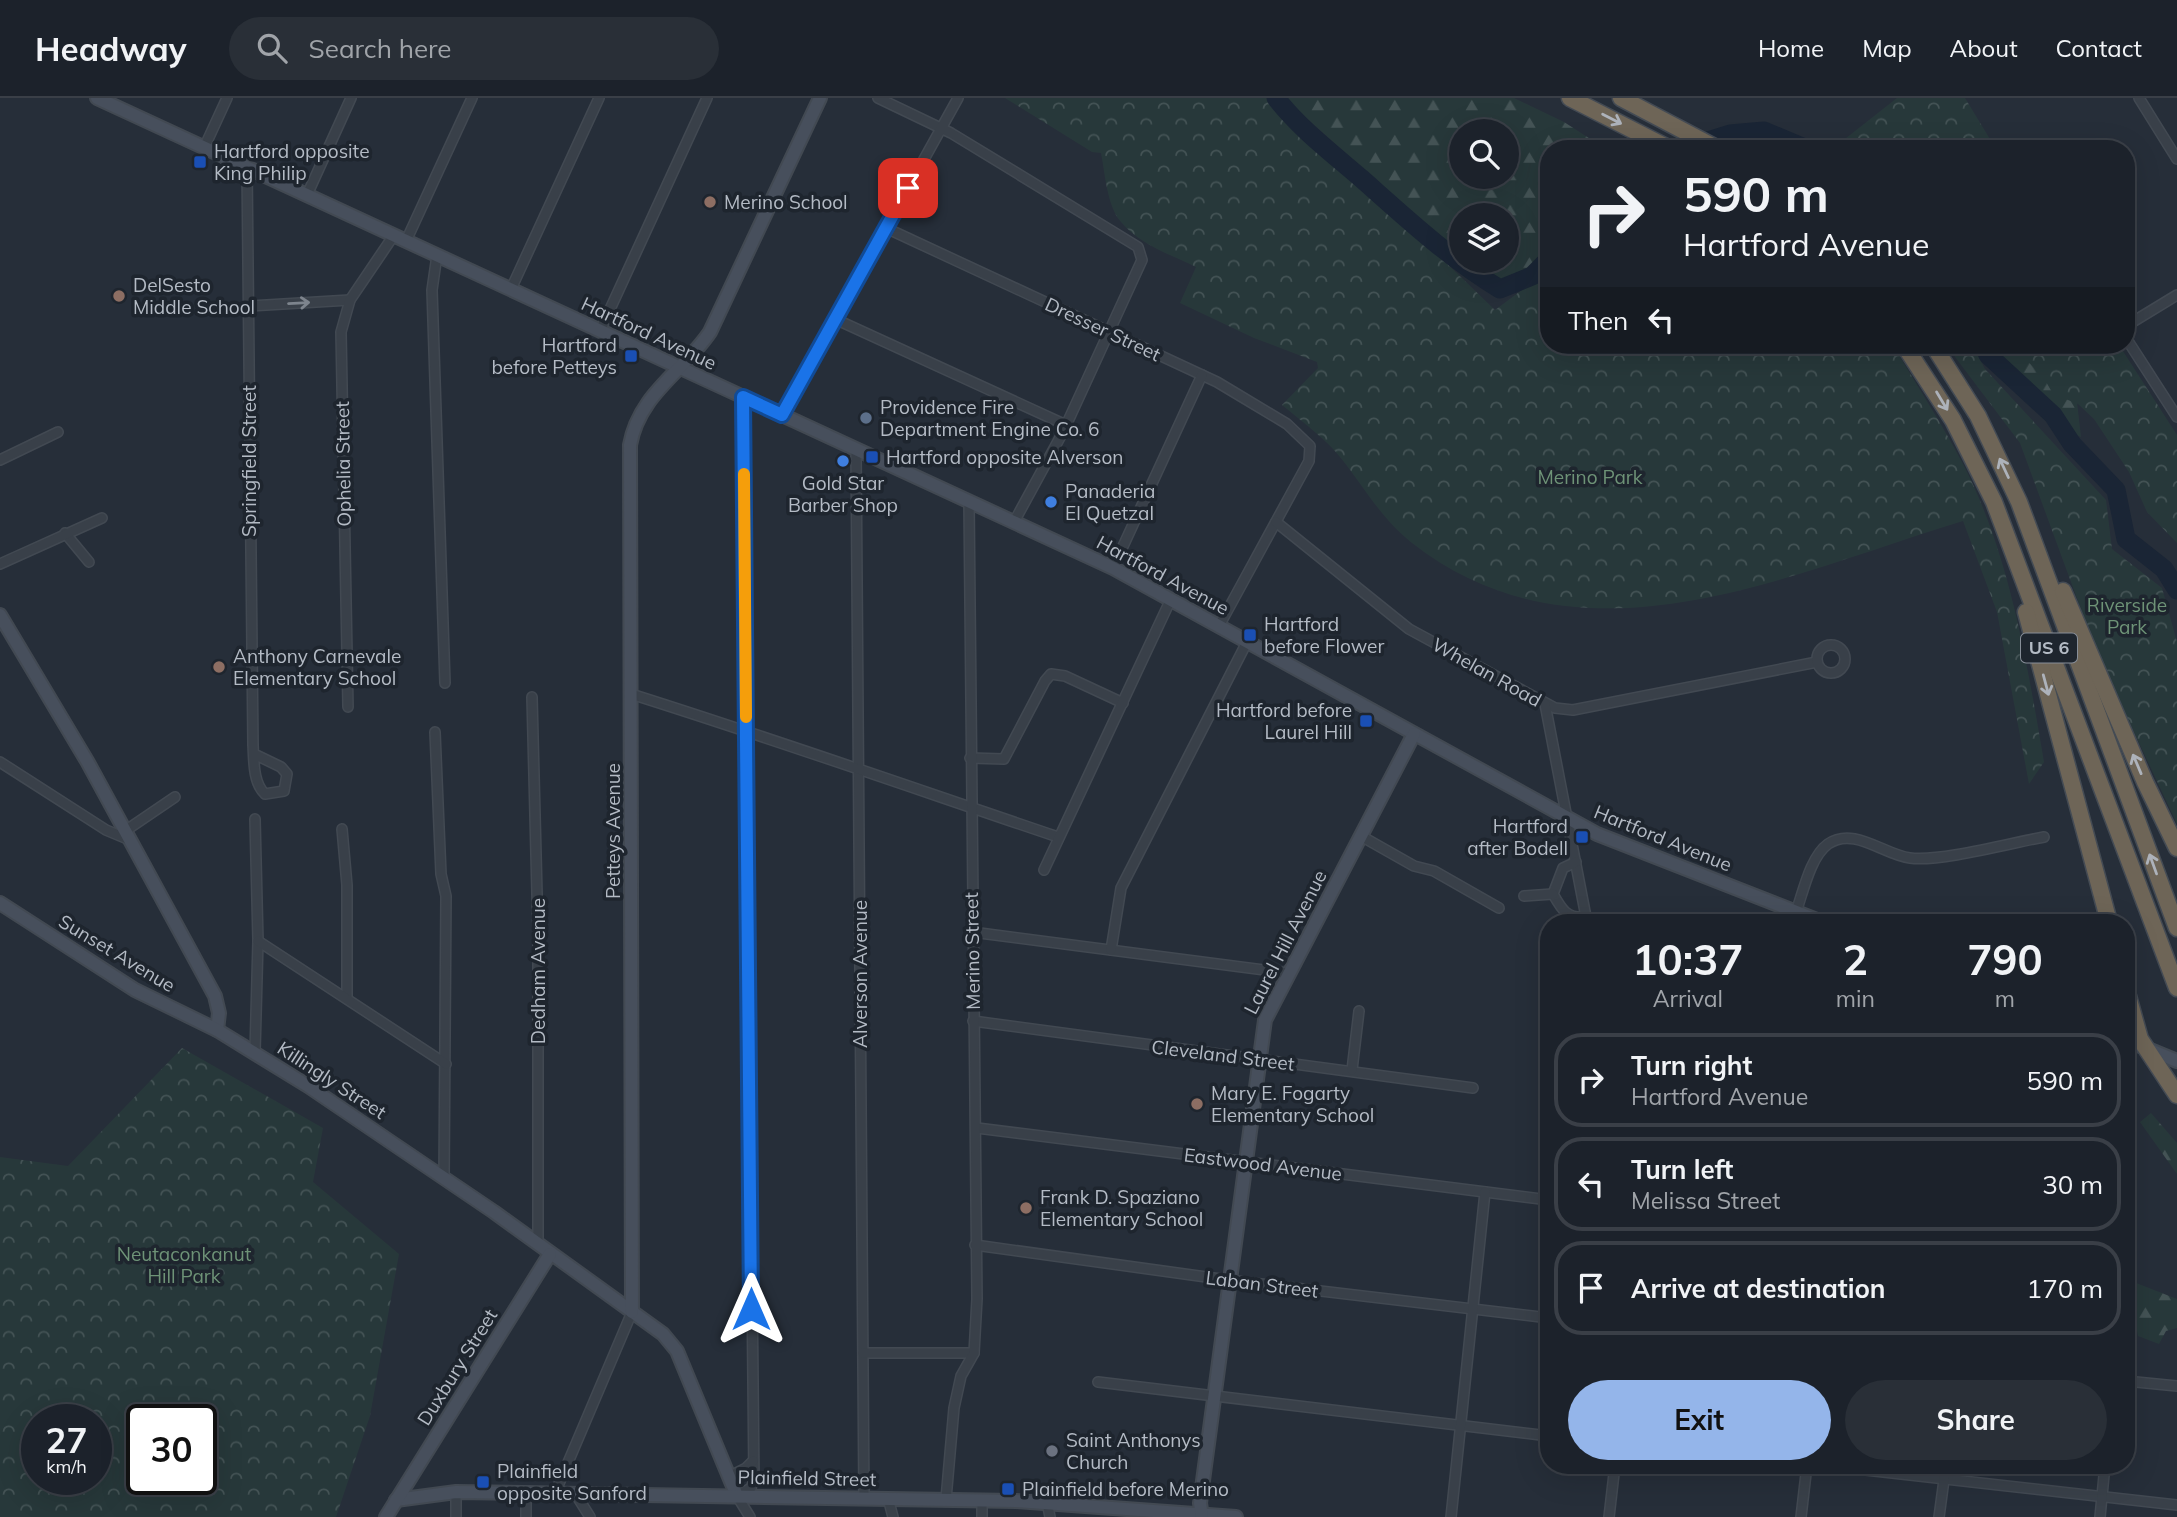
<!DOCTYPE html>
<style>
:root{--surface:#1c222b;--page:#292f37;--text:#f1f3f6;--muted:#a0a4a9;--line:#3a3f47;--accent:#94b5ea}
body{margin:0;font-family:Mulish,sans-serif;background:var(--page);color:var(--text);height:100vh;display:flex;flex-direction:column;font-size:26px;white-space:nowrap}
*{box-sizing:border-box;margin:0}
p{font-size:23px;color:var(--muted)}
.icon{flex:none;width:38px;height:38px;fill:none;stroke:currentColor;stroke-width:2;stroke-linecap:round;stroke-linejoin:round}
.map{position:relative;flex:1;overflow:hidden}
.sheet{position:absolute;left:1540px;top:816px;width:595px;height:560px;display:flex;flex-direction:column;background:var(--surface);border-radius:28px;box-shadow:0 7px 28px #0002,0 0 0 2px var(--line)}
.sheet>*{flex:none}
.banner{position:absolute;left:1540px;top:42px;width:595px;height:214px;border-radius:28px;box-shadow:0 7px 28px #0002,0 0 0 2px var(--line);background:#1c222b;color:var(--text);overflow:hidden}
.controls{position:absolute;left:1449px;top:21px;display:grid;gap:14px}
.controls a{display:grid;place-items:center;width:70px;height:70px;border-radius:50%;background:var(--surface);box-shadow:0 7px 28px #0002,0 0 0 2px var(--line);font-size:35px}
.speed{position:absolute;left:21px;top:1306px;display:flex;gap:14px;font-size:35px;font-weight:700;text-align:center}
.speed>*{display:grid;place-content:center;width:91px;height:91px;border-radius:50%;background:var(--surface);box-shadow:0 7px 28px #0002,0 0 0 2px var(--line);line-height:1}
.speed small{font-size:18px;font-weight:400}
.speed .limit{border:4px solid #111;border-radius:10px;background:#fff;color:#111}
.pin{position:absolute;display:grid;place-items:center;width:60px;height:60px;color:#fff;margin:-30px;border-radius:14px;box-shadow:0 4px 10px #0006}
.me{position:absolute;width:77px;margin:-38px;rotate:0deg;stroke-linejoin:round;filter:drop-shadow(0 0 5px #0008)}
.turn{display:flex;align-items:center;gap:24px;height:147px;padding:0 28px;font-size:32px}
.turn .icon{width:91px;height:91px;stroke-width:2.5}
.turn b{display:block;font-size:49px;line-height:60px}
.then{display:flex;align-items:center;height:66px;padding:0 28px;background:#0003;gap:14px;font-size:26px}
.eta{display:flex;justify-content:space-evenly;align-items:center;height:119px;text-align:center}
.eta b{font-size:42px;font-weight:700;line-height:49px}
.button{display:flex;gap:14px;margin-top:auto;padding:14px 28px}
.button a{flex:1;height:80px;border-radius:42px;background:var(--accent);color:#111;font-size:28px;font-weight:700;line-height:80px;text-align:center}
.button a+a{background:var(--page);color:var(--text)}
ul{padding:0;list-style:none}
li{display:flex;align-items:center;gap:21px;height:94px;margin:0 14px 10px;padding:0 14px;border:4px solid var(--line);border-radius:28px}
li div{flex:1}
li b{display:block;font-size:26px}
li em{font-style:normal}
header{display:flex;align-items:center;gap:42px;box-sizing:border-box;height:98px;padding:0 35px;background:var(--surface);border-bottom:2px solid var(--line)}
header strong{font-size:33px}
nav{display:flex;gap:38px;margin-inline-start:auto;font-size:24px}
.search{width:490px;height:63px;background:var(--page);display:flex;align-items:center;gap:18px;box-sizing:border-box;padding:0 24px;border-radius:38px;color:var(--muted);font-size:26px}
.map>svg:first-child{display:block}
.forest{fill:url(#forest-firs);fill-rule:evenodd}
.park{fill:url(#park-crowns);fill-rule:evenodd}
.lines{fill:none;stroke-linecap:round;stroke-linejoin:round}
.river{stroke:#1a2535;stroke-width:19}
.street-casing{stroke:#424952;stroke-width:12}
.secondary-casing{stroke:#424952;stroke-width:16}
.highway-casing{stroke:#444b54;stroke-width:19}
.street{stroke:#394049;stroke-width:9}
.secondary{stroke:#474f5c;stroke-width:12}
.highway{stroke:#6e6557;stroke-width:16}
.oneway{stroke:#adb2ba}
.oneway2{stroke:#7d848d}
.route-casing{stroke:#114b97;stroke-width:18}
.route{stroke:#1a73e8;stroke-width:12}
.slow{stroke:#f59e0b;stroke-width:12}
.transit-dot{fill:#1a4fb4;stroke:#1e252e;stroke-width:2.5}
.education-dot{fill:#8d6e63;stroke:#1e252e;stroke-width:2.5}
.service-dot{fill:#5c6f8a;stroke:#1e252e;stroke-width:2.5}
.shop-dot{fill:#3f7fe0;stroke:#1e252e;stroke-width:2.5}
.worship-dot{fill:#6b7280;stroke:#1e252e;stroke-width:2.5}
.labels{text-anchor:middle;stroke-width:7;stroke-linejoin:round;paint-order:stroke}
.shield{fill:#1e252e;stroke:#878e98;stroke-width:2}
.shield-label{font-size:18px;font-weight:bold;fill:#b4bbc5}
.poi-label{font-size:19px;fill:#b4bbc5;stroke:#1e252e;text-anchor:start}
.street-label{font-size:19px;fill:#b4bbc5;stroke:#1e252e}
.park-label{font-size:19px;fill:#6e9377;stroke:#1e252e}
</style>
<header>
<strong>Headway</strong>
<div class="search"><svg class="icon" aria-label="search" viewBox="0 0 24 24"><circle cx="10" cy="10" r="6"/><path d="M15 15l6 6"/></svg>Search here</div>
<nav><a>Home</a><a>Map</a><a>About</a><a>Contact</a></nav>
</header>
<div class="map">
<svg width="2177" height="1419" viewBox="0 0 2177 1419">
<defs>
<pattern id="forest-firs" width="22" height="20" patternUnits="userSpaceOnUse" patternTransform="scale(1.75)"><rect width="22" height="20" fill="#27383a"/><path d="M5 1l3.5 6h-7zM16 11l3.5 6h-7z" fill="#445355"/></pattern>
<pattern id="park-crowns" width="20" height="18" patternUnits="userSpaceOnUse" patternTransform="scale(1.75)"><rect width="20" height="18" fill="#27383a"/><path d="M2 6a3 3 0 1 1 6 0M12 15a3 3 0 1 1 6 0" fill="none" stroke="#445355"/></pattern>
</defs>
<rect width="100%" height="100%" fill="#262e39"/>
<g class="forest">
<path d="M1284 0H1514L1564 24 1606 51H1549V149L1519 180 1499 186 1460 164 1388 93ZM1507 33V79H1461V33ZM1507 117V163H1461V117Z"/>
<path d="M1743 41H1766L1787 51H1756Z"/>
<path d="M1995 247H2048L2076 295 2081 339C2045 327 2025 285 1999 257Z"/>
<path d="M2151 1015 2177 1045V1076L2140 1024Z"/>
<path d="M2126 1181 2177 1201V1230L2166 1233 2159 1246 2138 1238 2136 1227 2126 1220Z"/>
</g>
<g class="park">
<path d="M1005 0H1276L1495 212 1549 172V247H1893C1916 286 1942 326 1963 366 2010 457 2027 565 2044 664L2029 686 1997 514 1963 423C1785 477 1581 577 1412 445 1377 417 1362 384 1334 352 1319 336 1299 321 1282 307L1318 270 1317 264 1254 240 1180 205 1196 169C1171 157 1139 146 1121 124 1107 108 1105 75 1101 55L1092 54Z"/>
<path d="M1897 0H1965L1996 51H1838L1836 48Z"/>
<path d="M1946 247H1972L1985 271 2106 402 2112 451 2162 490 2177 544V726L2097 555 2020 345Z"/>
<path d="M2013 247H2119L2177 337V445L2147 414 2129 374 2094 321 2078 306 2053 296 2045 282Z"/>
<path d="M182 950 323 1030 313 1084 399 1156 370 1318 336 1419H0V1059L68 1068ZM96 1321V1381H37V1321ZM201 1321V1381H142V1321Z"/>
</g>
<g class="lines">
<g class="river">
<path d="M1276 0C1300 31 1332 55 1362 81 1406 120 1450 161 1500 191L1532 178 1549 161"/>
<path d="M1682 51 1730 36 1764 33 1807 51"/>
<path d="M1984 247 1988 257 2053 317 2072 346 2116 392 2126 441 2164 471 2177 492"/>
</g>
<g class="street-casing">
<g id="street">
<path d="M878 0 951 35 1138 149 1142 162 1063 334 1014 424"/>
<path d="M2139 0 2177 61"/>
<path d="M204 50 227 0"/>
<path d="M247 69 253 647C254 663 253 685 265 696L284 693 287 676 281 669 254 656"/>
<path d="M307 97 351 0"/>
<path d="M886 130 1217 284 1287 326 1310 348 1309 363 1219 528"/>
<path d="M406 143 472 0"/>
<path d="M437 157 432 192 445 585"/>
<path d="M511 191 599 0"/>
<path d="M248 208 350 202"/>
<path d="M835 221 1066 327"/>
<path d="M2126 228 2177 197"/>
<path d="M600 233 707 0"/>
<path d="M2126 240 2177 319"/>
<path d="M743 299 754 1382 751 1390 737 1398 750 1419"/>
<path d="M782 317 958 0"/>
<path d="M856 351 864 1400"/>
<path d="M0 362 58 334"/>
<path d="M1276 424 1409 531 1555 610 1573 612 1817 564"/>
<path d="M65 435 89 464"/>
<path d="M0 466 102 420"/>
<path d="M1113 470 1202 277"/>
<circle cx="1831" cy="561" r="14"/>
<path d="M631 596C774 641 916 691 1058 739"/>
<path d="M532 599 538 835V1147"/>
<path d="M1545 606 1587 824"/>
<path d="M348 609 341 234 350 202 394 137"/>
<path d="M435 634 441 776 446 798 444 1080"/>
<path d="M970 660 1004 661 1045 583 1051 576 1065 578 1123 605"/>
<path d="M0 664 106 732 130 742"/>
<path d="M255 721 258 843 255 954"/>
<path d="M342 731 347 787V899"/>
<path d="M125 733 175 699"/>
<path d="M1361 738 1414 768 1434 773 1499 810"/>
<path d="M1576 764 1563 770 1553 796C1562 812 1567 821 1586 819"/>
<path d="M1044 772 1171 501"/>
<path d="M1524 798 1553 796"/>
<path d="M1796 814C1803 795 1810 759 1828 746 1854 728 1884 757 1910 760 1940 764 2011 745 2044 739"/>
<path d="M972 834 1287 875"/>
<path d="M258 843 446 966"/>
<path d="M1111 852 1121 790 1247 544"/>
<path d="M973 923 1473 990"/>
<path d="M1352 972 1359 913"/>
<path d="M977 1030 1549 1102"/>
<path d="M975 1147 1228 1182 1549 1220"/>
<path d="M863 1255H974"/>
<path d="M2126 1283 2177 1288"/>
<path d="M1098 1284 1549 1338"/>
<path d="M1821 1367 2177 1407"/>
<path d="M730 1378 746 1370 753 1363"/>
<path d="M456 1394V1419"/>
<path d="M555 1395 632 1214"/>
<path d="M575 1395 590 1419"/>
<path d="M888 1400 893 1419"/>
<path d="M946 1401 954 1310 961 1278 974 1255 977 1201 969 404"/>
<path d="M1047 1404 1050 1419"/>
<path d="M526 1419V1395"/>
<path d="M982 1419V1402"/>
<path d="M1451 1419 1485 1094"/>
<path d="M1609 1419 1615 1367"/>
<path d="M1801 1419 1807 1367"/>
<path d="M1939 1419 1946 1367"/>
<path d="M2100 1419 2105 1367"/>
</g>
</g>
<g class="secondary-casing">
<g id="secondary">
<path d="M97 0 1113 470 1597 736 1822 824"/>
<path d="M0 517 87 663 215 898 219 915 217 932"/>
<path d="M0 805 135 892 217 932 308 988 494 1114 663 1236 677 1253 737 1398"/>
<path d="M2126 942 2177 963"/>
<path d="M632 1214 630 347C639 296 683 274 710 234L820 0"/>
<path d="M396 1402 456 1394 1016 1403 1236 1419"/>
<path d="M386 1419 550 1156"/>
<path d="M1202 1419 1200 1405 1265 922 1414 636"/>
</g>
</g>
<g class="highway-casing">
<g id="highway">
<path d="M1570 0 1670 51"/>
<path d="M1621 0 1718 51"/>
<path d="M1904 247 1953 322 1994 404 2177 890"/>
<path d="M1933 247 1978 318 2019 404 2177 830"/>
<path d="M2063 493 2145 684 2177 750"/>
<path d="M2026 514 2109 824"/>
<path d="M2126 891 2140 941 2177 997"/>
</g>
</g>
<use href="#street" class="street"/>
<use href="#secondary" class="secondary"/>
<use href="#highway" class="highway"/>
</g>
<defs><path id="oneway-shaft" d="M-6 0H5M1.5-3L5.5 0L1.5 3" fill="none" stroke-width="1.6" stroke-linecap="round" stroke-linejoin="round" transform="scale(1.75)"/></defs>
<g class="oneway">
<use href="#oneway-shaft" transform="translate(1612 21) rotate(27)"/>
<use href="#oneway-shaft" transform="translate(1942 303) rotate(59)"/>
<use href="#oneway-shaft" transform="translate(2004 370) rotate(-115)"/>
<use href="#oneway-shaft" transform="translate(2046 587) rotate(75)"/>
<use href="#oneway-shaft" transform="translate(2137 666) rotate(-113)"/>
<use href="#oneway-shaft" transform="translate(2153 766) rotate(-110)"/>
</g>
<use class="oneway2" href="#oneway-shaft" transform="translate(299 205) rotate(-3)"/>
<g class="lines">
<g class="route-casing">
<path id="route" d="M751 1211 743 299 782 317 908 90"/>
</g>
<use href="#route" class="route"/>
<path class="slow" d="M744 376 746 619"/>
</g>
<g class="transit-dot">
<rect x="193" y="57" width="14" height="14" rx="3.5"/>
<rect x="624" y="251" width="14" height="14" rx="3.5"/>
<rect x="865" y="352" width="14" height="14" rx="3.5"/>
<rect x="1243" y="530" width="14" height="14" rx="3.5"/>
<rect x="1359" y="616" width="14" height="14" rx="3.5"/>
<rect x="1575" y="732" width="14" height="14" rx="3.5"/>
<rect x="476" y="1377" width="14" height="14" rx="3.5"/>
<rect x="1001" y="1384" width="14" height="14" rx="3.5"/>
</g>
<g class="education-dot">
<circle cx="710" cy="104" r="7"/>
<circle cx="119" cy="198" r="7"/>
<circle cx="219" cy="569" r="7"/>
<circle cx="1197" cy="1006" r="7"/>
<circle cx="1026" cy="1110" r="7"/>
</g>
<circle class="service-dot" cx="866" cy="320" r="7"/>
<g class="shop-dot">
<circle cx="843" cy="363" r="7"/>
<circle cx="1051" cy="404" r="7"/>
</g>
<circle class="worship-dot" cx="1052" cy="1353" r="7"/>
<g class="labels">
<rect class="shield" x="2021" y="535.5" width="56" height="29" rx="5"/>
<g class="shield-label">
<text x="2049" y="556">US 6</text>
</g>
<g class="poi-label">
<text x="214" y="60">Hartford opposite<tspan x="214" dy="22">King Philip</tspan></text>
<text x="724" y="111">Merino School</text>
<text x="133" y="194">DelSesto<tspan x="133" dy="22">Middle School</tspan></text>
<text x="617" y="254" text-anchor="end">Hartford<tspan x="617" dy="22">before Petteys</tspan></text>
<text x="880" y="316">Providence Fire<tspan x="880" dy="22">Department Engine Co. 6</tspan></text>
<text x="886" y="366">Hartford opposite Alverson</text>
<text x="843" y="392" text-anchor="middle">Gold Star<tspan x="843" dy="22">Barber Shop</tspan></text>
<text x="1065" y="400">Panaderia<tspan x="1065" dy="22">El Quetzal</tspan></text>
<text x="1264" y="533">Hartford<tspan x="1264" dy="22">before Flower</tspan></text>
<text x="233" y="565">Anthony Carnevale<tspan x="233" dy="22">Elementary School</tspan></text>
<text x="1352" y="619" text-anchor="end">Hartford before<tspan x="1352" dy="22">Laurel Hill</tspan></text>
<text x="1568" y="735" text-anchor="end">Hartford<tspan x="1568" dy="22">after Bodell</tspan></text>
<text x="1211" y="1002">Mary E. Fogarty<tspan x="1211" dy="22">Elementary School</tspan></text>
<text x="1040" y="1106">Frank D. Spaziano<tspan x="1040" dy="22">Elementary School</tspan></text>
<text x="1066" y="1349">Saint Anthonys<tspan x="1066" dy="22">Church</tspan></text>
<text x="497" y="1380">Plainfield<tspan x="497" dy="22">opposite Sanford</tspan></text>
<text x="1022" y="1398">Plainfield before Merino</text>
</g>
<g class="street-label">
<text transform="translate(1103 231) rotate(25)" y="7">Dresser Street</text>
<text transform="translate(649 235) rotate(25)" y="7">Hartford Avenue</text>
<text transform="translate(249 363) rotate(-90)" y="7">Springfield Street</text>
<text transform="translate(343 366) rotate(-91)" y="7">Ophelia Street</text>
<text transform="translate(1163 477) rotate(28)" y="7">Hartford Avenue</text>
<text transform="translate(1487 574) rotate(29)" y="7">Whelan Road</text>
<text transform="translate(613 733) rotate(-90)" y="7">Petteys Avenue</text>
<text transform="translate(1663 740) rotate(22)" y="7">Hartford Avenue</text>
<text transform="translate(1285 844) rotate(-63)" y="7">Laurel Hill Avenue</text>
<text transform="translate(972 853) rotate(-91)" y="7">Merino Street</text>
<text transform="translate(117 855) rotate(31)" y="7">Sunset Avenue</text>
<text transform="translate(538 873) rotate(-90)" y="7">Dedham Avenue</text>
<text transform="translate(860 876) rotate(-90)" y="7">Alverson Avenue</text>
<text transform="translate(1223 957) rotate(7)" y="7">Cleveland Street</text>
<text transform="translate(332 982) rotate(33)" y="7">Killingly Street</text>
<text transform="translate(1263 1066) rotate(7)" y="7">Eastwood Avenue</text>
<text transform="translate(1262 1186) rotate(7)" y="7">Laban Street</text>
<text transform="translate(457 1269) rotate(-58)" y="7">Duxbury Street</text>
<text transform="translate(807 1380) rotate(1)" y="7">Plainfield Street</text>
</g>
<g class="park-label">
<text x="1590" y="386">Merino Park</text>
<text x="2127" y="514">Riverside<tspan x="2127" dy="22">Park</tspan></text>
<text x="184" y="1163">Neutaconkanut<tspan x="184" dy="22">Hill Park</tspan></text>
</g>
</g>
</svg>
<div class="controls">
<a><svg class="icon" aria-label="search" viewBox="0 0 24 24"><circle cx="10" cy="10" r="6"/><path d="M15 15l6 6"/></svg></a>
<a><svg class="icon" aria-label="layers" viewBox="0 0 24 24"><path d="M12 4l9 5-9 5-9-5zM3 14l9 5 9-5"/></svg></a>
</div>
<div class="speed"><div>27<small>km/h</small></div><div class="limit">30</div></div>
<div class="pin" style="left:908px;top:90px;background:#d93025"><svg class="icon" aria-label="arrive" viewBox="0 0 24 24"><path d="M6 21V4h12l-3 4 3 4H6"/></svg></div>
<svg class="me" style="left:751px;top:1211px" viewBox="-20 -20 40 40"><path d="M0-17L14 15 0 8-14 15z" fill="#1a73e8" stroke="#fff" stroke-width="4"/></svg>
<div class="banner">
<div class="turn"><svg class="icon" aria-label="right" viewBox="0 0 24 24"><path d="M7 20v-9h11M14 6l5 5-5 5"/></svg><div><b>590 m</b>Hartford Avenue</div></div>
<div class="then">Then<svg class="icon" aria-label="left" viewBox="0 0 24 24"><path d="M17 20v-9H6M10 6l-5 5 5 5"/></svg></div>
</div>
<section class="sheet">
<div class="eta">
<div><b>10:37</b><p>Arrival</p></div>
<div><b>2</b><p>min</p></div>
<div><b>790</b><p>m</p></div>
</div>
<ul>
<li><svg class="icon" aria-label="right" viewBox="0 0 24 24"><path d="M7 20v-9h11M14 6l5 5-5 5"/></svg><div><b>Turn right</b><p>Hartford Avenue</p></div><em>590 m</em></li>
<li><svg class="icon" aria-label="left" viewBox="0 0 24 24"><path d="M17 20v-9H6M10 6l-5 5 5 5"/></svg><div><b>Turn left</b><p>Melissa Street</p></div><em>30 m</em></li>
<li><svg class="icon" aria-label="arrive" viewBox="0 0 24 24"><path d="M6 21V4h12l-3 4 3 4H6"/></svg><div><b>Arrive at destination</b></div><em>170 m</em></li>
</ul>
<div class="button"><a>Exit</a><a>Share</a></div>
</section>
</div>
